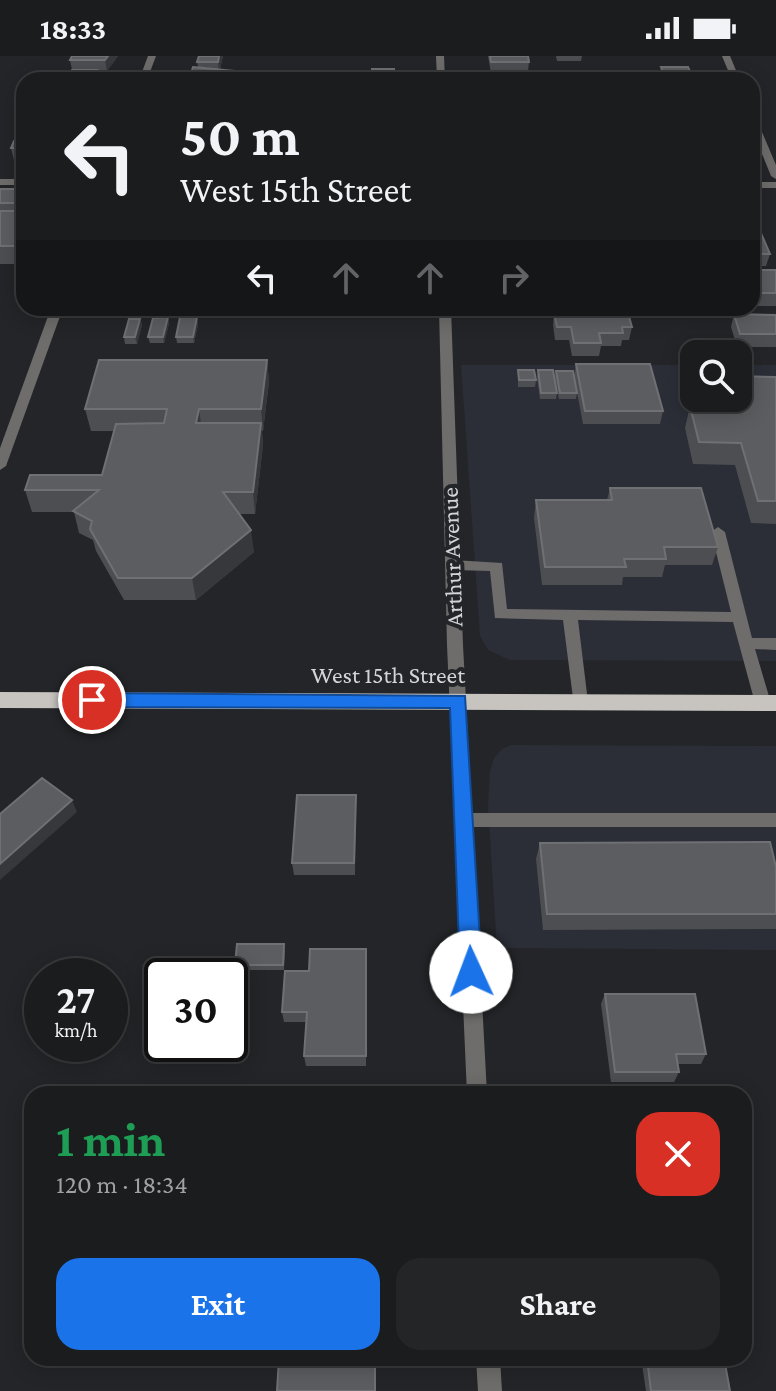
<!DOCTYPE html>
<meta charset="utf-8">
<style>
:root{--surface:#1a1c1e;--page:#232527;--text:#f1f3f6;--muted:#9fa1a4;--line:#383a3c;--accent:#1a73e8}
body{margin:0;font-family:"Crimson Pro",serif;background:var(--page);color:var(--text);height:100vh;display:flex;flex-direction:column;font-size:30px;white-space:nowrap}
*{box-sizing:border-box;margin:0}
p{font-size:26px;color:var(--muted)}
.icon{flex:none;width:44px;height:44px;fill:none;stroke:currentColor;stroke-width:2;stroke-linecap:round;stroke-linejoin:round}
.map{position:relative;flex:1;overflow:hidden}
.details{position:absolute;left:24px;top:1030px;width:728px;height:280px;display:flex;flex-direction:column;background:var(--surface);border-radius:24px;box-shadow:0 4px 20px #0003,0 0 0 2px var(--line)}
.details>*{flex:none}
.guide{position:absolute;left:16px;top:16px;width:744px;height:244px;border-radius:24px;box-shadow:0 4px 20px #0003,0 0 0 2px var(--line);background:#1a1c1e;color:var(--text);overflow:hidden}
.controls{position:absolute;left:680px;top:284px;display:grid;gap:16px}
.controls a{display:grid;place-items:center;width:72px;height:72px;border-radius:16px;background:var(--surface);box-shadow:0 4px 20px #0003,0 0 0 2px var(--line);font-size:40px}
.speed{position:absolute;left:24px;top:902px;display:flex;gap:16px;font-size:40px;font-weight:700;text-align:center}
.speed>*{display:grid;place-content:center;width:104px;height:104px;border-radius:50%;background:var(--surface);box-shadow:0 4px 20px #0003,0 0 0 2px var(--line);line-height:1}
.speed small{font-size:20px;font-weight:400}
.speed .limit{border:4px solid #111;border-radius:12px;background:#fff;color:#111}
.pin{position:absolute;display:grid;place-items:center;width:68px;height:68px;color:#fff;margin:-34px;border:4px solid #fff;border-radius:50%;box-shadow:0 2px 8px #0007}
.me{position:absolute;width:88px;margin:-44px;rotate:358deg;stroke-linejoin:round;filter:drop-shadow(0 0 6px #0008)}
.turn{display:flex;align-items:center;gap:28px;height:168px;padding:0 32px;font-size:36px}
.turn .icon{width:104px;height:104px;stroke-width:2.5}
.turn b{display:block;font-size:56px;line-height:68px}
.lanes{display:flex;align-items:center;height:76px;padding:0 32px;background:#0003;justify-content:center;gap:40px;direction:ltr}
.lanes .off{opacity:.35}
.round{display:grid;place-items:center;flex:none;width:84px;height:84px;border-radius:24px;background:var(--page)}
.head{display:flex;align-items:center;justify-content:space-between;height:136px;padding:0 32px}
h1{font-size:48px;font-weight:700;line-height:60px;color:#1e9e55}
.button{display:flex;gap:16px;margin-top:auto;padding:16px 32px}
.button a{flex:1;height:92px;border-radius:24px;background:var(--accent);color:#fff;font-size:32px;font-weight:700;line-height:92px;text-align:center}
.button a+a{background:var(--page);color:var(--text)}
.status{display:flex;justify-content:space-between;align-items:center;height:56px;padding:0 40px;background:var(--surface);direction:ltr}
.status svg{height:22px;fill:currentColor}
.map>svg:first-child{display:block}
.built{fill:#2b2e37}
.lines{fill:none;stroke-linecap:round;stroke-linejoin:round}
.service{fill:#6e6d6b;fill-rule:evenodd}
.minor{fill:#6e6d6b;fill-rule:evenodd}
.trunk{fill:#c7c4c0;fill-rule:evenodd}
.wall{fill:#4d4e52}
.shaded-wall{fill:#36383b}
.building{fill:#5c5d60;stroke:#6f7073;stroke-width:2}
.route{fill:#1a73e8;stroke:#114b97;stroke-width:2}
.labels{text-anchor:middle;stroke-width:8;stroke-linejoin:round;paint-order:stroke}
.street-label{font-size:24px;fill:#d5d5d8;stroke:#232528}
</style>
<div class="status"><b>18:33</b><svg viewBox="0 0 49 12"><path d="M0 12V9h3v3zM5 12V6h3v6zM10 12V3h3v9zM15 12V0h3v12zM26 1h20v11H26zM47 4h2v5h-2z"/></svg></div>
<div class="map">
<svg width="776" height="1335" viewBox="0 0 776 1335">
<rect width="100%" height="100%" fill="#232528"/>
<g class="built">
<path d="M461 309H694V342H738V309H776V605L510 604 488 594 480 580Z"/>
<path d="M511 689 776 690V894L497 892 488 750 490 716 494 702 502 693Z"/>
</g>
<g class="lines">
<g class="service">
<path d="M718 471 725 476 752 582H776V594L755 593 771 647 763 653 755 647 733 566 578 564 588 646 586 650H574L563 564 495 562 490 515 453 514 446 509 453 504 502 507 507 553 731 556 711 476Z"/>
<path d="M465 757H776V771H465L459 769 456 764 459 759Z"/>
</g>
<g class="minor">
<path d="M148 0H156L147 24H139Z"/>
<path d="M436 0H444L445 24H437Z"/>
<path d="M722 0H730L740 24H732Z"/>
<path d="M752 59 756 62 776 109V123L771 120 752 73Z"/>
<rect x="0" y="123" width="24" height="6"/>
<rect x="752" y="126" width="24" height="6"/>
<path d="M51 252H63L6 410 0 414V392Z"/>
<path d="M439 252H451L463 589 487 1038H467L447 589Z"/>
<path d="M476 1302H500L502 1335H478Z"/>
</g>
<path class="trunk" d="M0 636 776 639V655L0 652Z"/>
</g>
<g class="wall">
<path d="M72 0H118L107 15H97L99 24 72 14 70 4Z"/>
<path d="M199 0H223L220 13 198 11 197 6Z"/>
<path d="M488 0H528L529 6 528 15 534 24H495V17H491Z"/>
<path d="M556 0H582L581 5H557Z"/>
<path d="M661 11 694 24H646V22H659Z"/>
<path d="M24 85V104H14L11 92Z"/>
<rect x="0" y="133" width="24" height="75"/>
<path d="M752 175 770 198 766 210H752Z"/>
<rect x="752" y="214" width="24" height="36"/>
<path d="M554 257 632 271 629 284H622L621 290H601L599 300H572L569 284H555L553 269Z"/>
<path d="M734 258 776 259V291H737L731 271Z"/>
<path d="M168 261 169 268 164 287H150L148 281Z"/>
<path d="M197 261 198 268 194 287H177L176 281Z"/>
<path d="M140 263 142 269 137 288H125L124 281Z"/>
<path d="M267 304 269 326 263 375H262L263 389 255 458H239L254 496 196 544H124L96 495 93 484 79 477 74 456H32L25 434 102 419 114 375H91L85 353Z"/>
<path d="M576 308 663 355 660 368H583L574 320Z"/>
<path d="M518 314 536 324 535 331H518Z"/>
<path d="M538 314 557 337 556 343H540L537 321Z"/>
<path d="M556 315 577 337 576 343H559L555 321Z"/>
<path d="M776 321V468L751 467 735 409 693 408 685 372 690 350 718 351 716 342H738Z"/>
<path d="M610 432 718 491 712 509H665L662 521H623L622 529H542L534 462 536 444H607Z"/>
<path d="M356 739 355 819H294L292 807Z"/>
<path d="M540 787 776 811V873L543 874 536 803Z"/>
<path d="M366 893V1010H306L304 1000 306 966H284L282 956 309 915Z"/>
<path d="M285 894 284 914H236L235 909Z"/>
<path d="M605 938 706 998 701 1008H677L679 1016 674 1026H611L601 948Z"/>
<path d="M641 1302H724L730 1335H646Z"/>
</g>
<g class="shaded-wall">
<path d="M108 0H118L107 15 105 4Z"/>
<path d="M219 0H223L219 17 218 6Z"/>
<path d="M97 14 99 24H92Z"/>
<path d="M168 261 169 268 164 287 163 281Z"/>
<path d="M197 261 198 268 194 287 193 281Z"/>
<path d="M140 263 142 269 137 288 135 281Z"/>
<path d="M267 304 269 326 263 375 261 353Z"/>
<path d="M199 353 202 375 196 367Z"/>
<path d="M261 367 263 389 255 458 253 436Z"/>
<path d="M251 474 254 496 196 544 192 522Z"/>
<path d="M72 744 77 756 0 824V808Z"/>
</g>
<g class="building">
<path d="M72 0H108L105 4H70Z"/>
<path d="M199 0H219L218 6H197Z"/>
<path d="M490 0H528L529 6H491Z"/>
<path d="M193 11 234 15 232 24H189Z"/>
<path d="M661 11H688L694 24H647L646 22H666Z"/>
<path d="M372 13H394V20H400V24H372Z"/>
<path d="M72 14H97L92 24H66Z"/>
<path d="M496 15H532L534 24H497Z"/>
<path d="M14 85H24V92H11Z"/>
<rect x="0" y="133" width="24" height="14"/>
<path d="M0 155H24V188L21 190H0Z"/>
<path d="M752 175H760L770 198H752Z"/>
<rect x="752" y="214" width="24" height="23"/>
<path d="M554 257H628L632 271H622L623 277H599L601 287H574L571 271H557Z"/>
<path d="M734 258 776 259V278H740Z"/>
<path d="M168 261 163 281H148L153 262Z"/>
<path d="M180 261H197L193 281H176Z"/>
<path d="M129 263H140L135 281H124Z"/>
<path d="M99 304H267L261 353H199L196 367H261L253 436H223L251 474 192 522H118L90 473 92 465 73 455 99 434H25L30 419H102L116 368 164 367 167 353H85Z"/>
<path d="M576 308H650L663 355H585Z"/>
<path d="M518 314H534L536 324H519Z"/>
<path d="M538 314H553L557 337H541Z"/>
<path d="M556 315H573L577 337H560Z"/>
<path d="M738 320 776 321V445H758L741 387 699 386 690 350 731 351 728 342H738Z"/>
<path d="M610 432H701L718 491H664L666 503H624L626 511H545L536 444H612Z"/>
<path d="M42 722 72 744 0 808V758Z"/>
<path d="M297 739H356L354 807H292Z"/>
<path d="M770 786 776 811V858H547L540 787Z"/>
<path d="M237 888H284L283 909H235Z"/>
<path d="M310 893H366V1000H304L307 956H282L285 915H309Z"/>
<path d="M605 938H695L706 998H676L679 1016H615Z"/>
<path d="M279 1302H375V1335H277Z"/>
<path d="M647 1302H724L730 1335H651Z"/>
</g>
<path class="route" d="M92 637 465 640 482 916 479 923 471 926 464 923 460 916 450 652 92 651 83 644Z"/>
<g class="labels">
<g class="street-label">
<text transform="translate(452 501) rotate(-92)" y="8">Arthur Avenue</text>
<text x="388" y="627">West 15th Street</text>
</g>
</g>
</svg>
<div class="controls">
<a><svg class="icon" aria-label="search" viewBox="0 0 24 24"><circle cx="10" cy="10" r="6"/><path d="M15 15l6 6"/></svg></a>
</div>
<div class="speed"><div>27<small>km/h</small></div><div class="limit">30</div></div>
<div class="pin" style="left:92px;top:644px;background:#d93025"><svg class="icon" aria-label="arrive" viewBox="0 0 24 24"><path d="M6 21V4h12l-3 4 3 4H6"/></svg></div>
<svg class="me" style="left:471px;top:916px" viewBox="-20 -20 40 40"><circle r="19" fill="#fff"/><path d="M0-13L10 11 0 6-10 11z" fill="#1a73e8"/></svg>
<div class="guide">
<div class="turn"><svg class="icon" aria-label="left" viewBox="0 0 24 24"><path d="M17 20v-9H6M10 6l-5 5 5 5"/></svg><div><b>50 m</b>West 15th Street</div></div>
<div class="lanes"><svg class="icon" aria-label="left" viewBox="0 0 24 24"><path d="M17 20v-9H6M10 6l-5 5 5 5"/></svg><svg class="icon off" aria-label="ahead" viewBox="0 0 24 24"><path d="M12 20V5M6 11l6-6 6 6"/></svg><svg class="icon off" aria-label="ahead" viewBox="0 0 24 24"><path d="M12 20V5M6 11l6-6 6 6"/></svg><svg class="icon off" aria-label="right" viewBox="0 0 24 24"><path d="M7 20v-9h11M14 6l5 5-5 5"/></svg></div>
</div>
<section class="details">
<div class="head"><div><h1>1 min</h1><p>120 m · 18:34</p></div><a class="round" style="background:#d93025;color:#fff"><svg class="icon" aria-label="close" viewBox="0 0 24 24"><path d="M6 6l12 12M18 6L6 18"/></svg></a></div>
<div class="button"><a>Exit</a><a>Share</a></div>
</section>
</div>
